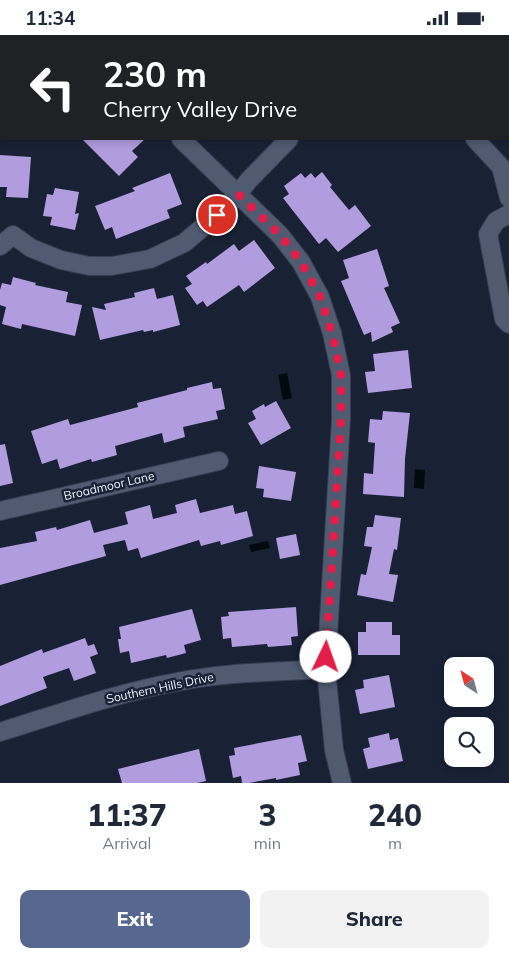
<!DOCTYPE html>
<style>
:root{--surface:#fff;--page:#f2f2f3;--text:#1f2937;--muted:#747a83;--accent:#566890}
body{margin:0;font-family:Mulish,sans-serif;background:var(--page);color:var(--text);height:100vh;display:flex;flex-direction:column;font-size:19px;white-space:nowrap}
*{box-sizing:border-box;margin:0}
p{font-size:16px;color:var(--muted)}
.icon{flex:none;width:28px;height:28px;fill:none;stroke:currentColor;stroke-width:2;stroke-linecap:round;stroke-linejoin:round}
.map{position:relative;height:748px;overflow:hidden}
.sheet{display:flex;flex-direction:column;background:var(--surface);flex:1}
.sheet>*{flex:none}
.guide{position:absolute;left:0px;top:0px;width:510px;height:105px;box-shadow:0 2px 8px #0003;background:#202124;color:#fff;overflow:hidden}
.needle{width:32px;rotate:324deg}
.tools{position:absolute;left:444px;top:622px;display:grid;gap:10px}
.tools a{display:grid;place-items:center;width:50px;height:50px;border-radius:10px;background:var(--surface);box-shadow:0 2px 8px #0003;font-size:25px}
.pin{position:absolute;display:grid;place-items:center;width:42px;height:42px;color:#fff;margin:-21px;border:2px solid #fff;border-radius:50%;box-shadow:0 1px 5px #0007}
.me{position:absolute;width:55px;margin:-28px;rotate:3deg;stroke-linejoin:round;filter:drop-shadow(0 0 4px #0008)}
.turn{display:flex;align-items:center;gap:18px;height:105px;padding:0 20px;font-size:22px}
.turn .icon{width:65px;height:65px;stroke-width:2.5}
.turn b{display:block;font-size:35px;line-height:42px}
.eta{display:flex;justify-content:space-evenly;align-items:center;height:85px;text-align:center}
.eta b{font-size:30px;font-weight:800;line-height:35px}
.button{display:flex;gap:10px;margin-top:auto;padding:10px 20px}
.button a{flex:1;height:58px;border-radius:10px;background:var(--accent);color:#fff;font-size:20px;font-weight:800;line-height:58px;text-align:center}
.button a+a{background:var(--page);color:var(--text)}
.status{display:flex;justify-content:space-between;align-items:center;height:35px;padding:0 25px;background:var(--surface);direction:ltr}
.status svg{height:14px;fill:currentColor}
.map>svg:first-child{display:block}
.green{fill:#1b3719}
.water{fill:#020a0f}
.building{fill:#b09cdf}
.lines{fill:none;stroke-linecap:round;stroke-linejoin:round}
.minor-casing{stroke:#373d4e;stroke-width:20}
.path{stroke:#6e7587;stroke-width:2.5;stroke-dasharray:4 4;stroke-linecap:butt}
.minor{stroke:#505b72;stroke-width:18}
.route{stroke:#e11d48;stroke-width:9;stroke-dasharray:0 16.2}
.labels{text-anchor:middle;stroke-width:5;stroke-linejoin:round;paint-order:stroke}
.street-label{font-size:12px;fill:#eaf1ff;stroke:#192135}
</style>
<div class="status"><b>11:34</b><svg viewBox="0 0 49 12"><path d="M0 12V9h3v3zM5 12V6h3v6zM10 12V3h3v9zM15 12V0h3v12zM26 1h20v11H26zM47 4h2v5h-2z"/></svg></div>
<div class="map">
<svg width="509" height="748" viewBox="0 0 509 748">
<rect width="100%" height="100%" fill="#192135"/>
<path class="green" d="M221 0H474L222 1Z"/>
<g class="water">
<path d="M287 338 292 363 283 365 278 340Z"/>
<path d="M415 434 425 435 424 454 414 453Z"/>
<path d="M268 506 270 513 251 517 249 510Z"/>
</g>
<g class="building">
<path d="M82 104H145L132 116 138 122 119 141Z"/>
<path d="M0 120 31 122 28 163 6 162 7 152H0Z"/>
<path d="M322 137 332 150 330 152 349 175 355 170 371 191 338 217 326 203 319 209 283 163 289 159 284 151 301 138 305 143 311 138 315 143Z"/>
<path d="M170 138 182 169 167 175 170 183 116 204 112 192 105 195 95 171 135 156 132 153Z"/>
<path d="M55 153 79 157 75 179 79 178 75 195 50 190 52 182 43 181 47 159 53 160Z"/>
<path d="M254 205 275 233 244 257 239 250 207 272 203 266 197 270 185 253 192 249 186 241 206 227 207 229 234 209 239 216Z"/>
<path d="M377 214 389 251 384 253 400 288 391 292 393 297 372 307 371 297 364 300 341 246 349 243 343 225Z"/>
<path d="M13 242 36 248 35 250 68 257 66 267 82 270 75 301 22 289 21 294 2 289 6 272 0 270V255L2 248 11 250Z"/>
<path d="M154 253 157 264 173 260 180 290 153 297V295L144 297 143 295 100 305 92 272 106 275 104 269 135 262 134 258Z"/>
<path d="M408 315 412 353 368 358 365 337 375 336 373 319Z"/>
<path d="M212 347 213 354 221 353 225 374 216 376 218 384 183 392 185 402 164 408 162 398 126 408 115 411 117 420 92 427 91 424 60 434 57 424 42 429 31 396 68 384 70 390 138 372 137 368 187 355V353Z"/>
<path d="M276 366 291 393 261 410 248 388 256 384 252 376 264 369 265 372Z"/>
<path d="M383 376 410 378 405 424 404 462 363 459 364 438 373 439 375 408 368 407 370 384 382 385Z"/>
<path d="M5 409 13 448 0 451V410Z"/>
<path d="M259 431 296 437 291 466 263 462 264 454 256 453Z"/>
<path d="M196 464 200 478 233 470 235 479 247 476 253 501 221 510 220 506 201 511 199 505 141 523 138 513 128 516 125 505 103 510 106 521 0 550V513L37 506 35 497 56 492 57 495 90 485 94 498 128 489 125 477 150 470 153 484 177 478 175 470Z"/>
<path d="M375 480 401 483 397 515 394 514 389 539 398 540 393 567 357 560 361 539 366 540 372 512 364 511 367 492H373Z"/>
<path d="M296 499 300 520 280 524 276 503Z"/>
<path d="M296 572 298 601 291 602 292 610 268 612 267 609 232 612 231 603 223 604 221 582 229 581 228 577Z"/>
<path d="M192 574 201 605 184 610 186 618 167 623 166 620 131 628 129 616 120 618 118 604H121L119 592Z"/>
<path d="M366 587H392V600H400V620H358V597H366Z"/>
<path d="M85 603 88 611 94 609 98 619 90 622 96 638 74 646 69 633 43 642 47 653 0 671V631L42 614 43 618Z"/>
<path d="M389 640 395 672 360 679 355 655 364 653 363 645Z"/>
<path d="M389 698 390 705 398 703 403 726 368 734 363 714 370 712 368 703Z"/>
<path d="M301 700 307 726 298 728 300 740 276 745V743L249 748H242L241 741 233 743 229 721 235 720 234 713Z"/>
<path d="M199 714 206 746 197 748H122L118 734Z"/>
</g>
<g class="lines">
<g class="minor-casing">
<g id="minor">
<path d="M74 0 76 1"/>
<path d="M181 104 280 200 301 227 320 262 332 298 341 340V385L326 634 334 715 342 748"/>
<path d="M475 104 501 132 509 163"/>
<path d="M509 179 496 186 488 199 504 284 509 289"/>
<path d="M0 211 13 200 31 213 61 225 89 231H112L150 224 184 208 209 187 228 171 249 145 289 104"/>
<path d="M0 476 219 426"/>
<path d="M0 697C58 679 116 658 177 647 226 637 276 637 326 634"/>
</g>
</g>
<path class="path" d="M441 0V1"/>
<use href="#minor" class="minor"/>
</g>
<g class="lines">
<path class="route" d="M217 180 228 171 238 159 280 200 301 227 320 262 332 298 341 340V385L326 622"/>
</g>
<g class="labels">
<g class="street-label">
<text transform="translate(109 451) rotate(-13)" y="4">Broadmoor Lane</text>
<text transform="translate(160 653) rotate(-12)" y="4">Southern Hills Drive</text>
</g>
</g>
</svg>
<div class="tools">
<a><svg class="needle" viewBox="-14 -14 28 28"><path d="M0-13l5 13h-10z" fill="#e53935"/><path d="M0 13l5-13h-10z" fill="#747a83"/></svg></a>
<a><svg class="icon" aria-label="search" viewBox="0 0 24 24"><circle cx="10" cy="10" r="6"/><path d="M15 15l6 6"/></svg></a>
</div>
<div class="pin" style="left:217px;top:180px;background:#d93025"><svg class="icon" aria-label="arrive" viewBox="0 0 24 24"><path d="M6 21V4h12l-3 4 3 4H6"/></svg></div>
<svg class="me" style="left:326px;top:622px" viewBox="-20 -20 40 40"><circle r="19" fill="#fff"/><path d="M0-13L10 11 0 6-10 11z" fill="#e11d48"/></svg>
<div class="guide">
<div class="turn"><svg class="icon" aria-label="left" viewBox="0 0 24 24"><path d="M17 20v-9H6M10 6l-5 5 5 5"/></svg><div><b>230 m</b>Cherry Valley Drive</div></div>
</div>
</div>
<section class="sheet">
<div class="eta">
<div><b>11:37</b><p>Arrival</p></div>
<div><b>3</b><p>min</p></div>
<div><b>240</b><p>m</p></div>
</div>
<div class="button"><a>Exit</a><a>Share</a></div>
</section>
